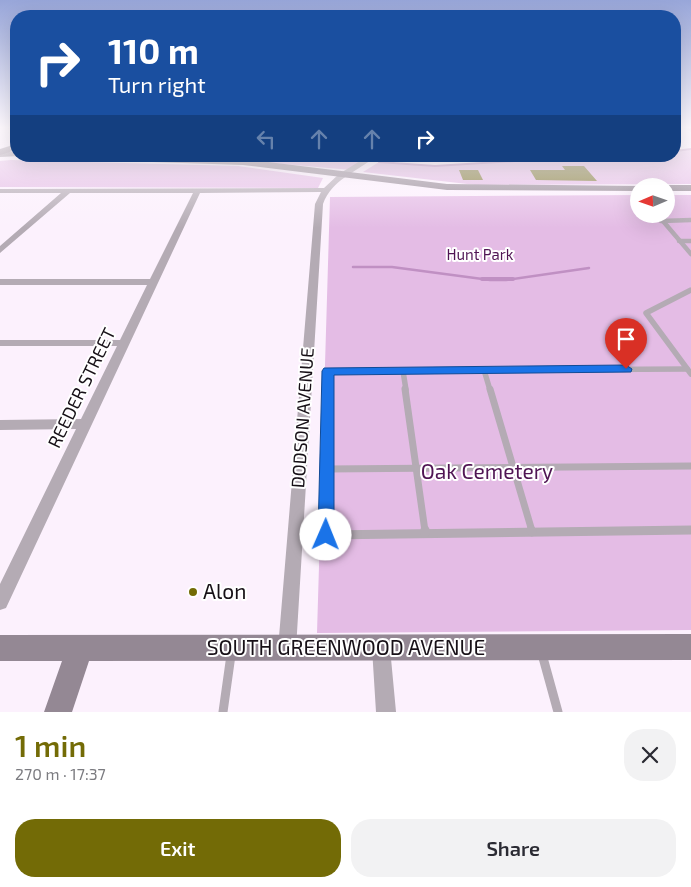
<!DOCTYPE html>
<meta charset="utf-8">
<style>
:root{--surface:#fff;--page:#f2f2f3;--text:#2b2b33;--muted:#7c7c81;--accent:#736b06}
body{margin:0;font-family:"Exo 2",sans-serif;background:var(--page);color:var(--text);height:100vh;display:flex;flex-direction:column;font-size:19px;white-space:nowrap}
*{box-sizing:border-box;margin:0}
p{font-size:16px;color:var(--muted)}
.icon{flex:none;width:28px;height:28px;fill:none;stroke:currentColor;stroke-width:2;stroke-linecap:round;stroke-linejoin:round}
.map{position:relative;height:712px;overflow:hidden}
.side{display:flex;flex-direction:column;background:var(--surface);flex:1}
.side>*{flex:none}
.guide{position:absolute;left:10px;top:10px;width:671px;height:152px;border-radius:20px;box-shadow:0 5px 20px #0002;background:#1a4fa0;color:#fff;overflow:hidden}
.needle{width:32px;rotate:268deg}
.controls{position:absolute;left:630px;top:178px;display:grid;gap:10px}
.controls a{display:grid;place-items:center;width:45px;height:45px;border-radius:50%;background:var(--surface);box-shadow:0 5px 20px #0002;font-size:25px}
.pin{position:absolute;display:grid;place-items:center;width:42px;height:42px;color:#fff;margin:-51px -21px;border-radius:50% 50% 50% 0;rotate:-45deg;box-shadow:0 0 5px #0007}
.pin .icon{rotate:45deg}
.me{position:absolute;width:55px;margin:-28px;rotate:1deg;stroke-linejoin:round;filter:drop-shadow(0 0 4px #0008)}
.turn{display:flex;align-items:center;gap:18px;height:105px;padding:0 15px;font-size:22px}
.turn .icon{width:65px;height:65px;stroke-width:2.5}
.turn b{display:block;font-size:35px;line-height:42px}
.lanes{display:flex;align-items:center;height:48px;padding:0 15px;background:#0003;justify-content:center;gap:25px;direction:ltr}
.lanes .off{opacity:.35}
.round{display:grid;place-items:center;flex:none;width:52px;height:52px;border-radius:20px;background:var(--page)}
.head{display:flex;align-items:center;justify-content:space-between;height:85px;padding:0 15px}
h1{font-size:30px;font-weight:600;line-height:38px;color:var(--accent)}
.button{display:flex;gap:10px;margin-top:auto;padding:10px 15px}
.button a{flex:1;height:58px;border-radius:20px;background:var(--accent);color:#fff;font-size:20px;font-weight:600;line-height:58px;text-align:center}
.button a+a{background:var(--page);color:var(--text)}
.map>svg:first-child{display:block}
.green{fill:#e4bce5}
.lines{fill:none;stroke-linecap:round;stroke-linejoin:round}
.stream-far2{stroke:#c090c3;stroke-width:2}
.stream-far1{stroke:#c090c3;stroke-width:2.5}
.stream{stroke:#c090c3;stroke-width:4}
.building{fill:#7c7631}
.lane-far3{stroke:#b4abb4;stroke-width:4.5}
.lane-far2{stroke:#b4abb4;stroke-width:5.5}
.lane-far1{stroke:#b4abb4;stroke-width:7}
.lane{stroke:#b4abb4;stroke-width:9}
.street{fill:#b4abb4;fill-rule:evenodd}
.secondary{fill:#948894;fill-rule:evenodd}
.primary{fill:#7d6f7d;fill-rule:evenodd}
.route{fill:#1a73e8;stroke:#114b97}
.poi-dot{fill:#736b06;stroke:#fff;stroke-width:2}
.labels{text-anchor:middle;stroke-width:4;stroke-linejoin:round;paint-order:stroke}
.far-park-label{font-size:15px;fill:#501554;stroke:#fff}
.street-label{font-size:18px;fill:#171017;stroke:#fff}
.near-park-label{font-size:21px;fill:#501554;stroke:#fff}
.near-poi-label{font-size:21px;fill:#171017;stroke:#fff;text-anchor:start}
.near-street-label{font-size:21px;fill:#171017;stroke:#fff}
</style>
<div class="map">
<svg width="691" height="712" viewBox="0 0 691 712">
<rect width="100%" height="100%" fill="#fcf1fd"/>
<g class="green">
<path d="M691 149V184L476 185 363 172 379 162 435 166 594 156H675V151Z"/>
<path d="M142 156H372L352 170 226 159Z"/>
<path d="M11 160 238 166 323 178 318 188 0 187V161Z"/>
<path d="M639 195V214H666V195H691V630L317 633 330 197Z"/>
</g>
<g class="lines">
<g class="stream-far2">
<path d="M675 151 691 149"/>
<path d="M250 157 353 161"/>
<path d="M379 162 435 166 594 156"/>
</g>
<path class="stream-far1" d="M353 267H392L490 280H506L589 268"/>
<path class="stream" d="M482 279H513"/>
</g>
<g class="building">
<path d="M562 166H584L597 181 536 180 530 170H565Z"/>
<path d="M459 170H478L483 180H463Z"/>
</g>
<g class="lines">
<g class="lane-far3">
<path d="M666 199V202"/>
<path d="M657 214 691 254"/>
<path d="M661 221 691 220"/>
<path d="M679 241H691"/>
</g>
<g class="lane-far2">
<path d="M691 290 646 313 691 374"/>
<path d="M484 370 490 390"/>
<path d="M403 371 406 390"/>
<path d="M328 390V371L687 369"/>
</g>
<g class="lane-far1">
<path d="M405 389 425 531"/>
<path d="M490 389 532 531"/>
<path d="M327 469 691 466"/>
<path d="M326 531 328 389"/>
<path d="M619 531 691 530"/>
</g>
<g class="lane">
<path d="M326 530V535L691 530"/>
<path d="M425 530V533"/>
<path d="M531 530 532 532"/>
<path d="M542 654 558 712"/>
<path d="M223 712 231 655"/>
</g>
<g class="street">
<path d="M685 128H691V132Z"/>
<path d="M368 156H376C357 172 332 179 323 204L296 649 294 656 287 658 280 656 278 649 315 204 321 192 200 193 6 608 0 610V584L76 429 0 430V420L81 419 117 346H0V340H120L147 285H0V279H150L193 193H70L0 253V246L61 193H0V189L324 188 339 174Z"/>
<path d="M381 639 388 641 390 648 396 712H376L372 648 374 641Z"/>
</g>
<g class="secondary">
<path d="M0 151 16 152V156H20L0 157Z"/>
<path d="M57 156H153L243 159 447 184 643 186H639V191L447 190 243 165 61 159Z"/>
<path d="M666 185H691V191H666V186H662Z"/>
<path d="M691 634V660L89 661 72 712H44L62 661H0V635Z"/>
</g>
<path class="primary" d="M16 144V150L0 155V149Z"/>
</g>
<linearGradient id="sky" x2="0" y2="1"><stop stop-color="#98a6d9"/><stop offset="0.56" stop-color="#fef9fe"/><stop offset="1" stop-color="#fef9fe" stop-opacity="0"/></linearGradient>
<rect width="691" height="228" fill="url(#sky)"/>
<path class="route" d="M626 365 632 369 631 372 334 375V535L332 540 326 542 320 540 318 535 322 371 324 368Z"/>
<circle class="poi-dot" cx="193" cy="592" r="5"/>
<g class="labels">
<g class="far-park-label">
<text x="480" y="260">Hunt Park</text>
</g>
<g class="street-label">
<text transform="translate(82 388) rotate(-64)" y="6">REEDER STREET</text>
<text transform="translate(303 418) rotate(-86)" y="6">DODSON AVENUE</text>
</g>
<g class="near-park-label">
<text x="487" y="479">Oak Cemetery</text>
</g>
<g class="near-poi-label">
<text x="203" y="599">Alon</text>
</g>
<g class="near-street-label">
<text x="346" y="655">SOUTH GREENWOOD AVENUE</text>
</g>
</g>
</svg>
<div class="controls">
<a><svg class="needle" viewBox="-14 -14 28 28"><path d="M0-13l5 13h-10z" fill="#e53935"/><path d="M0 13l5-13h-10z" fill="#7c7c81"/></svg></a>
</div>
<div class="pin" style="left:626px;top:369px;background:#d93025"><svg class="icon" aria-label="arrive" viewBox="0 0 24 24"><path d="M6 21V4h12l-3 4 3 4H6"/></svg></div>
<svg class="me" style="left:326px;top:535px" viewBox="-20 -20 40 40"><circle r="19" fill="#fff"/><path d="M0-13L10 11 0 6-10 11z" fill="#1a73e8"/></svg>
<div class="guide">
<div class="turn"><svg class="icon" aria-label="right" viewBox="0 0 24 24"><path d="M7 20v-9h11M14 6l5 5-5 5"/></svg><div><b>110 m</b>Turn right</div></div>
<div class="lanes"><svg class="icon off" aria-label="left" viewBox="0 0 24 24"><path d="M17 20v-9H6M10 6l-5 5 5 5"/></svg><svg class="icon off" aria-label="ahead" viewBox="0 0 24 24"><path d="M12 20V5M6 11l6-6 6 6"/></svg><svg class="icon off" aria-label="ahead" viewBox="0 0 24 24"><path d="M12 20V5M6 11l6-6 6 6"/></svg><svg class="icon" aria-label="right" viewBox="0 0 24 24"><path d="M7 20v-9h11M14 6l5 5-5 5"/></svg></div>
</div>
</div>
<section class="side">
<div class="head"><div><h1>1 min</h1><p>270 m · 17:37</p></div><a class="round"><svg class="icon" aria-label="close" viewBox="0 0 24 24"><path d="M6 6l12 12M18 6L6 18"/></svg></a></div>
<div class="button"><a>Exit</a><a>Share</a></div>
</section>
